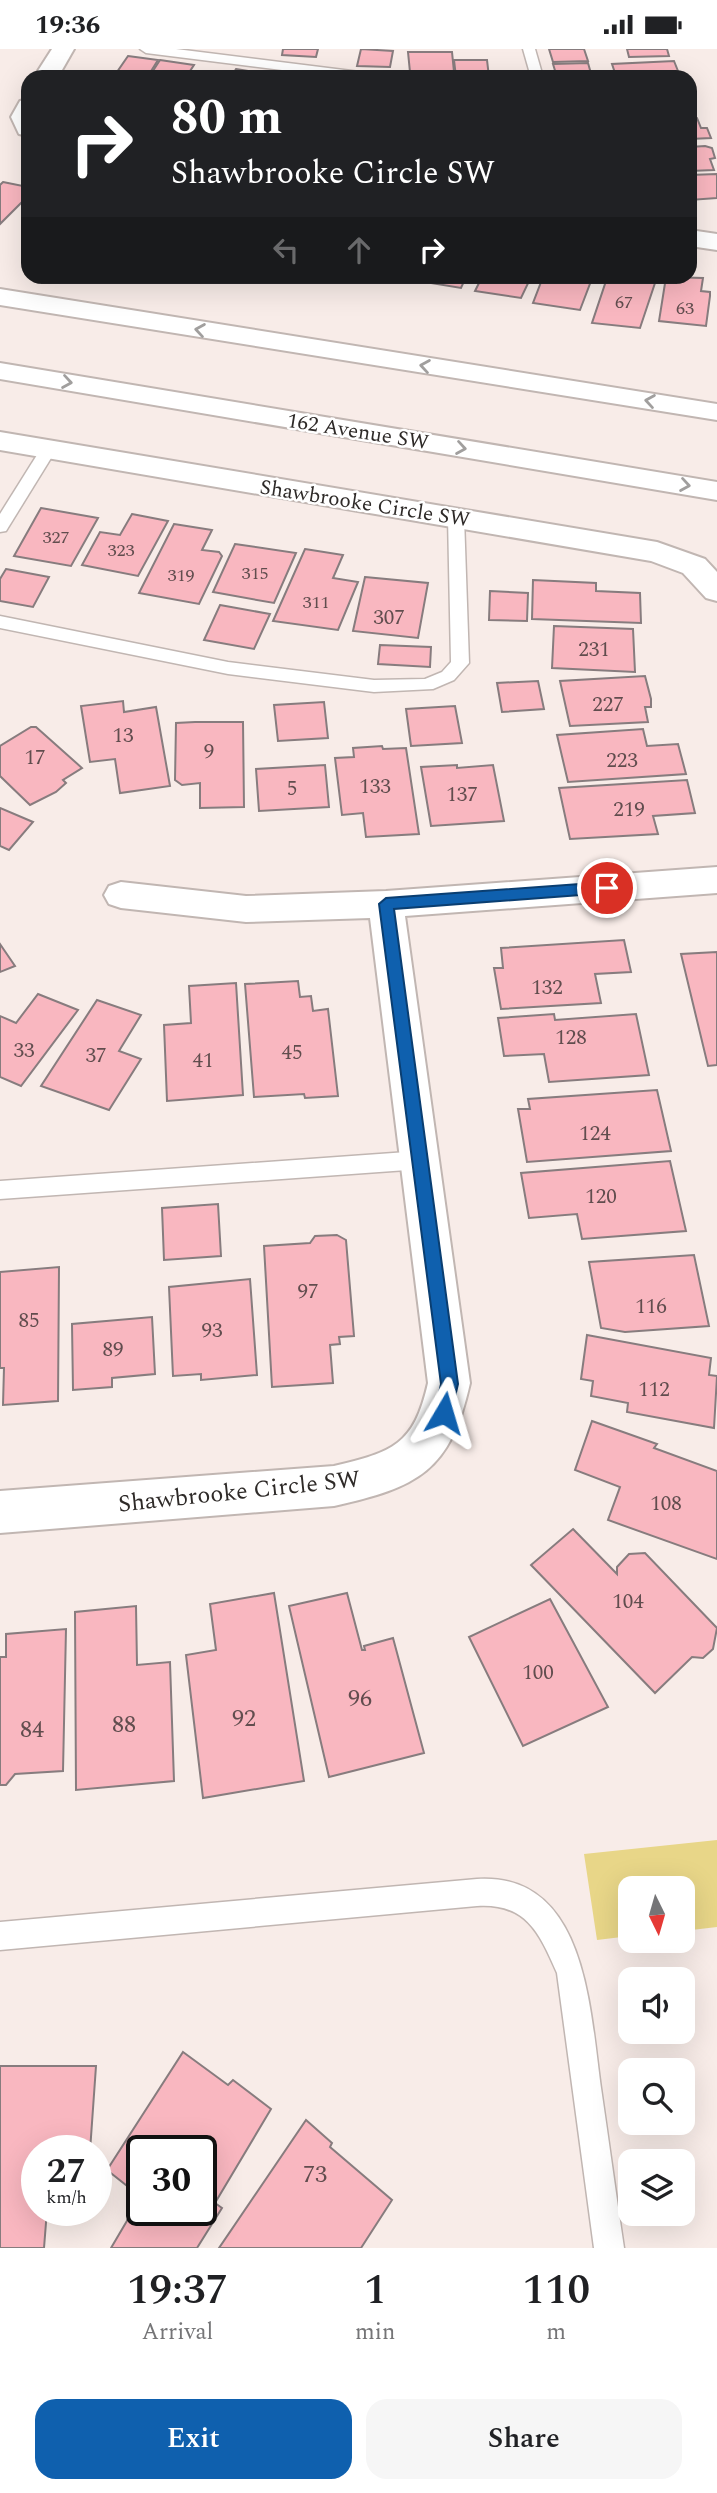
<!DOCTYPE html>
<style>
:root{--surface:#fff;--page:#f6f6f6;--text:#202124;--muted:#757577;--accent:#0f60ae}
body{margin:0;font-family:Spectral,serif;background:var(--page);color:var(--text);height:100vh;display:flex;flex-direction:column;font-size:26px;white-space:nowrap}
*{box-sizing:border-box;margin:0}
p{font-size:23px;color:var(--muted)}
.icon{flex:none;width:38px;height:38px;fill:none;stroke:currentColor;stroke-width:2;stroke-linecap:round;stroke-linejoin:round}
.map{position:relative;height:2199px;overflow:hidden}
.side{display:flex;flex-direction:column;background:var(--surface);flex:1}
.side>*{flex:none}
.banner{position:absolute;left:21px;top:21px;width:676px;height:214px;border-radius:21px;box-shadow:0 7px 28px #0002;background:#202124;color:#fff;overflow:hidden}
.needle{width:46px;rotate:175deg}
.tools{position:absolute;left:618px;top:1827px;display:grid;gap:14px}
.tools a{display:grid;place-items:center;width:77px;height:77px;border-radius:14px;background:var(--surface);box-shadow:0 7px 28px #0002;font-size:35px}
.speed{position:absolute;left:21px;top:2086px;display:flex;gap:14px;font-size:35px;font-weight:700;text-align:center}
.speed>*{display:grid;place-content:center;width:91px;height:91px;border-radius:50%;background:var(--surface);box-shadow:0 7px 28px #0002;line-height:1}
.speed small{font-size:18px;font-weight:400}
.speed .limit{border:4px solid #111;border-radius:10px;background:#fff;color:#111}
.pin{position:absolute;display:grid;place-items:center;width:60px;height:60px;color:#fff;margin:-30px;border:4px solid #fff;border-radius:50%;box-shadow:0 2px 7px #0007}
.me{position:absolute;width:77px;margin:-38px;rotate:7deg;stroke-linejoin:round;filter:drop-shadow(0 0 5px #0008)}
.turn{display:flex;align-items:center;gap:24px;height:147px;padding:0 35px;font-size:32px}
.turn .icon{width:91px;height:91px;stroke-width:2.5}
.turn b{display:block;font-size:49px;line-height:60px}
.lanes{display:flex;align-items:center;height:66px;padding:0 35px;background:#0003;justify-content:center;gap:35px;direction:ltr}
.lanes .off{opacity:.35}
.eta{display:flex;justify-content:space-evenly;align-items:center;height:119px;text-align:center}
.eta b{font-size:42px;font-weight:600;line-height:49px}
.cta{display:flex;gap:14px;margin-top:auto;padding:14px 35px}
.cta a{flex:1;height:80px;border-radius:21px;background:var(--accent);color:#fff;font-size:28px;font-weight:600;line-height:80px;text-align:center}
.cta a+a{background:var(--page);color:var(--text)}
.status{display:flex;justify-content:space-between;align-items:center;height:49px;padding:0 35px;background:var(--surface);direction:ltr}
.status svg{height:19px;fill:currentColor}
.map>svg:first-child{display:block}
.green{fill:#e8d688}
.building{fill:#f9b7c0;stroke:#877c7e;stroke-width:2;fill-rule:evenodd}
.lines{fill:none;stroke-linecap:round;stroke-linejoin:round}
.service-casing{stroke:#c1b6b2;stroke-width:3}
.minor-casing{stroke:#c1b6b2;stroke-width:4}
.secondary-casing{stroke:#c1b6b2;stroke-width:4}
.service{fill:#fff;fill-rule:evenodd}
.minor{fill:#fff;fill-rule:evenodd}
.secondary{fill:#fff;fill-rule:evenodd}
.oneway{stroke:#a19f9e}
.route{fill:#0f60ae;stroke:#0a3e71;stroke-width:2}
.labels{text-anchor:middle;stroke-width:5;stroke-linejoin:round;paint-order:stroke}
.far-number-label{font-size:18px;fill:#614d4e}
.far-street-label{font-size:21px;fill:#2e2a28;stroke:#fff}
.number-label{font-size:21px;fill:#614d4e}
.street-label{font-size:24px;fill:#2e2a28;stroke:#fff}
.near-number-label{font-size:24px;fill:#614d4e}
</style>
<div class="status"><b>19:36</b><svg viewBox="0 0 49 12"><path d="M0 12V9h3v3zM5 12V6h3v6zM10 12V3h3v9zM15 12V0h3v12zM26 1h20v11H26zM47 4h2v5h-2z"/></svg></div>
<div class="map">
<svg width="717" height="2199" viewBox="0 0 717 2199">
<rect width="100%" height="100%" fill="#f8ece8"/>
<path class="green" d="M717 1791V1878L683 1882 682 1839H630V1887L597 1891 584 1805Z"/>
<g class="building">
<path d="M283 0H318L316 8 282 6Z"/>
<path d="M361 0 393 2 390 18 357 17Z"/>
<path d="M549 0H584L588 12 553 13Z"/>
<path d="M627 0H667L669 7 629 8Z"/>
<path d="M408 3H452L454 23H410Z"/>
<path d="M128 7 158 11 148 27 117 23Z"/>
<path d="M160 11 194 16 186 28H149Z"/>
<path d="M454 11H487L489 28H456Z"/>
<path d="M674 12 680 27 619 28 616 27 612 15Z"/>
<path d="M588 14 592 28H557L553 15Z"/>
<path d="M236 20 266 25 264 28H231Z"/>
<path d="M690 67 697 69 701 79H707L711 89 690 90Z"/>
<path d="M705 97 712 99 715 109 710 110 714 121 690 122V98Z"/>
<path d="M717 125V149L690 151V126Z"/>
<path d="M3 133 28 138V147L0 175V136Z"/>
<path d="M422 228H466L461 239 419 232Z"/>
<path d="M482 228H531L521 249 475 242Z"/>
<path d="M543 228H579L578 230 591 232 580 261 533 254Z"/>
<path d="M620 228H657L640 279 592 274 607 229 618 232Z"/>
<path d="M666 228 703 229 701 242 710 243V247L706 277 659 272Z"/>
<path d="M41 459 98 469 71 517 14 507Z"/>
<path d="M132 465 168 472 138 527 82 516 100 483 120 486Z"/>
<path d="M174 475 212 481 202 501 219 503 222 507 199 555 139 544Z"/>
<path d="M235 495 296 504 274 554 213 543Z"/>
<path d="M305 500 343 506 333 529 358 533 338 581 273 572Z"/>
<path d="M6 520 49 528 33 558 0 552V530Z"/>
<path d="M365 528 428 534 418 589 353 582Z"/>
<path d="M533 531 596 534V542L640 544 641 574 532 570Z"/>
<path d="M490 542 528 544 527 572 489 571Z"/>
<path d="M220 556 270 565 254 600 204 591Z"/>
<path d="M554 577 633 580 635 623 552 619Z"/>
<path d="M380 596 431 598 430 618 378 615Z"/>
<path d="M645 627 651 650V658H645L648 673 570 677 560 632Z"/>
<path d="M538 632 544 660 502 663 497 634Z"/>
<path d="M123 652 124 663 156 658 170 737 120 744 115 710 90 713 81 657Z"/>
<path d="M324 653 328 689 278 692 274 656Z"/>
<path d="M455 657 462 694 411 697 406 660Z"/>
<path d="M195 673H243L244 758 200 759V734L182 736 175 731 176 674Z"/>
<path d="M31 678H36L82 719 63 731 66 734 56 743 30 756 0 727V697Z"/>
<path d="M643 680 647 697 678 695 686 725 568 733 557 686Z"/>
<path d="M382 697 383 700 406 699 419 785 366 788 363 764 342 766 335 709 354 708 353 699Z"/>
<path d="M325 716 329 758 259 762 256 720Z"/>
<path d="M457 716V719L493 716 504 772 431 777 421 718Z"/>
<path d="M687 731 695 764 653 767 658 785 570 790 559 739Z"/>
<path d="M0 759 33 773 9 801 0 797Z"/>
<path d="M624 891 631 923 595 925 601 954 501 960 494 919H503L501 899Z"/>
<path d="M0 895 15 917 0 923Z"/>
<path d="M717 903V1016L708 1017 681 905Z"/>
<path d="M298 932 300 948 311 947 313 962 328 960 338 1047 305 1049 304 1045 254 1048 245 935Z"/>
<path d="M236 934 243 1046 167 1052 164 976 191 974 189 937Z"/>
<path d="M38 945 78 961 21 1037 0 1028V967L16 974Z"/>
<path d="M97 951 141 966 119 1002 141 1010 109 1061 41 1037Z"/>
<path d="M554 965 555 971 636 965 649 1026 549 1033 544 1005 504 1007 498 969Z"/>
<path d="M657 1041 671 1102 527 1113 518 1060H530L528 1050Z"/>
<path d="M670 1112 686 1182 582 1190 577 1165 529 1169 521 1124Z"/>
<path d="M218 1155 221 1207 164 1211 162 1159Z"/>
<path d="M337 1186 346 1191 354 1287 339 1288 340 1295 330 1296 333 1334 272 1338 264 1197 310 1194 315 1187Z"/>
<path d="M694 1206 709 1277 625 1283 601 1279 589 1213Z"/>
<path d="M59 1218 58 1352 3 1356 4 1319H0V1223Z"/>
<path d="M250 1230 257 1326 201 1331V1325L173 1327 169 1238Z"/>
<path d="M152 1268 155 1325 112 1329V1338L73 1341 72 1275Z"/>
<path d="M587 1286 711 1309 709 1326 717 1327 714 1379 627 1363 628 1354 591 1347 593 1332 581 1330Z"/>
<path d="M592 1372 657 1395 654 1399 717 1422V1510L608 1471 620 1438 575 1421Z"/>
<path d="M573 1480 617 1525V1518L629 1505 645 1504 717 1579 713 1600 703 1609 692 1608 655 1644 531 1516Z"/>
<path d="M274 1544 304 1732 203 1749 186 1606 216 1601 210 1555Z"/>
<path d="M347 1544 362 1601H365L364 1597 393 1589 424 1704 329 1728 289 1557Z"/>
<path d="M550 1550 608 1658 523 1697 469 1588Z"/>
<path d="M136 1557 137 1616 170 1613 174 1732 76 1741 75 1563Z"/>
<path d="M66 1580 63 1722 15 1725 6 1736H0V1608H6V1585Z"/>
<path d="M183 2003 228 2036 233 2031 271 2060 215 2154 222 2159 197 2199H111L141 2148 107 2121ZM142 2102H201V2161H142Z"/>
<path d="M0 2017H96L90 2102H37V2161H47L44 2199H0Z"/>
<path d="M306 2071 332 2094 330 2098 392 2151 361 2199H219Z"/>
</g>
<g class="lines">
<g class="service-casing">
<g id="service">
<path d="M140 0H176L368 24 374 28H338L146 4Z"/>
<path d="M523 0H535L543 28H531Z"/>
<path d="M48 396 56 401 6 482 0 483V465L42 398Z"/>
<path d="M456 463 464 468 469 614 454 631 433 640 374 643 228 625 0 579V567L228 613 374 631 425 630 442 623 451 613 448 468Z"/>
<path d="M421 1102 428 1105 432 1111 428 1117 421 1120 0 1150V1132Z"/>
<path d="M477 1830C587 1823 590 1962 601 2039 609 2093 616 2146 624 2199H594L557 1924C539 1883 526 1854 477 1857L0 1901V1873Z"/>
</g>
</g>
<g class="minor-casing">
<g id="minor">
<path d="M52 0H74L58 28H34Z"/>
<path d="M28 50V87L19 85 11 68 20 52Z"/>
<path d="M690 181 717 185V201L690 197Z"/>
<path d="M0 383 657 493 705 510 717 523V552L706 549 683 524 651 512 0 401Z"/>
<path d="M717 818V844L405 867 470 1334C450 1423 418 1438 334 1457L0 1484V1442L334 1417C393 1403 414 1396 428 1334L370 869 246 873 121 859 109 855 104 846 109 837 121 833 246 847 386 842Z"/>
</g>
</g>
<g class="secondary-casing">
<g id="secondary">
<path d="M0 240 717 355V371L0 256Z"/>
<path d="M0 314 717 433V451L0 330Z"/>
</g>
</g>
<use href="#service" class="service"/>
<use href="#minor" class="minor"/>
<use href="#secondary" class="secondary"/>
</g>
<defs><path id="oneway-chevron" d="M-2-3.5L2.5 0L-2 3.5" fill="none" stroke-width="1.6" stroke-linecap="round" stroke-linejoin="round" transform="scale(1.75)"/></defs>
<g class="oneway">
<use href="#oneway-chevron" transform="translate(200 281) rotate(-171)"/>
<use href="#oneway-chevron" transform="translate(425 317) rotate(-171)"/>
<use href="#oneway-chevron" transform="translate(67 333) rotate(9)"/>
<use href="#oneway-chevron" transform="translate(650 352) rotate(-171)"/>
<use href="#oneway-chevron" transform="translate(461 399) rotate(9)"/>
<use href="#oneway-chevron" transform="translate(685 436) rotate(9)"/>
</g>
<path class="route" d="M607 833 614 839 607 844 394 860 458 1335 450 1369 444 1372 438 1369 435 1364 441 1335 379 855 386 849Z"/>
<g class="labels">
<g class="far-number-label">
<text x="624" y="259">67</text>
<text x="685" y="265">63</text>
<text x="56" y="494">327</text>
<text x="121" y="507">323</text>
<text x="255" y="530">315</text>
<text x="181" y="532">319</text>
<text x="316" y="559">311</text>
</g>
<g class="far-street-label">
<text transform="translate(358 382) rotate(9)" y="7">162 Avenue SW</text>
<text transform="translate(365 454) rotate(9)" y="7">Shawbrooke Circle SW</text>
</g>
<g class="number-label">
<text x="389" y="575">307</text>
<text x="594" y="607">231</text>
<text x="608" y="662">227</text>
<text x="123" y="693">13</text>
<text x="209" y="709">9</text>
<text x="35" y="715">17</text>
<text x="622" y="718">223</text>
<text x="375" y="744">133</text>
<text x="292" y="746">5</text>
<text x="462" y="752">137</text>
<text x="629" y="767">219</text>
<text x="547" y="945">132</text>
<text x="571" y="995">128</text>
<text x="24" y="1008">33</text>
<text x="292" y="1010">45</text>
<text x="96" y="1013">37</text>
<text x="203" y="1018">41</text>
<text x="595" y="1091">124</text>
<text x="601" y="1154">120</text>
<text x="308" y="1249">97</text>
<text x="651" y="1264">116</text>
<text x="29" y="1278">85</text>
<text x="212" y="1288">93</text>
<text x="113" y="1307">89</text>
<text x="654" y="1347">112</text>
<text x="666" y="1461">108</text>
<text x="628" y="1559">104</text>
<text x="538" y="1630">100</text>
</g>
<g class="street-label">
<text transform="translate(239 1442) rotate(-6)" y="8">Shawbrooke Circle SW</text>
</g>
<g class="near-number-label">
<text x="360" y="1657">96</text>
<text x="244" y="1677">92</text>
<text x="124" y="1683">88</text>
<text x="32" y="1688">84</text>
<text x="315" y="2133">73</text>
</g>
</g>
</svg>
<div class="tools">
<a><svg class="needle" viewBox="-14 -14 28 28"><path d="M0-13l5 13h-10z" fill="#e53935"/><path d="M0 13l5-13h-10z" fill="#757577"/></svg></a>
<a><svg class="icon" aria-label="sound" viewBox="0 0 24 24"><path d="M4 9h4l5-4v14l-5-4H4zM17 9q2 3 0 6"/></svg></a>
<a><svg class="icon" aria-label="search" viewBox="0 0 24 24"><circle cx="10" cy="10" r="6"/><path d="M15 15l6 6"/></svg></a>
<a><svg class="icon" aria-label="layers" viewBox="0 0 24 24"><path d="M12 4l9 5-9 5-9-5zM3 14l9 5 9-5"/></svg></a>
</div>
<div class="speed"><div>27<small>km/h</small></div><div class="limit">30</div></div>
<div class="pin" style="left:607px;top:839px;background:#d93025"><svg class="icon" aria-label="arrive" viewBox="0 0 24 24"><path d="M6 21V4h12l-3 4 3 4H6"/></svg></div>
<svg class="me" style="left:444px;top:1364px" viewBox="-20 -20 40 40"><path d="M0-17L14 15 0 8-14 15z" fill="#0f60ae" stroke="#fff" stroke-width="4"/></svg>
<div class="banner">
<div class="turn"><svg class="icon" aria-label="right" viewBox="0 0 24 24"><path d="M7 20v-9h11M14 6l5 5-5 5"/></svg><div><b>80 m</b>Shawbrooke Circle SW</div></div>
<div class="lanes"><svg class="icon off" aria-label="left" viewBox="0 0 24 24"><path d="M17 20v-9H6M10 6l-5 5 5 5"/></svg><svg class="icon off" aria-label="ahead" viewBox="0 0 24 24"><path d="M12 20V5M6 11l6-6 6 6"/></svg><svg class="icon" aria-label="right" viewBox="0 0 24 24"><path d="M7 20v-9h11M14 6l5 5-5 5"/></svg></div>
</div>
</div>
<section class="side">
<div class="eta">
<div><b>19:37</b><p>Arrival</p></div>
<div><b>1</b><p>min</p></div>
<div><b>110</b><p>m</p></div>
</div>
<div class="cta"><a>Exit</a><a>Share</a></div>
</section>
